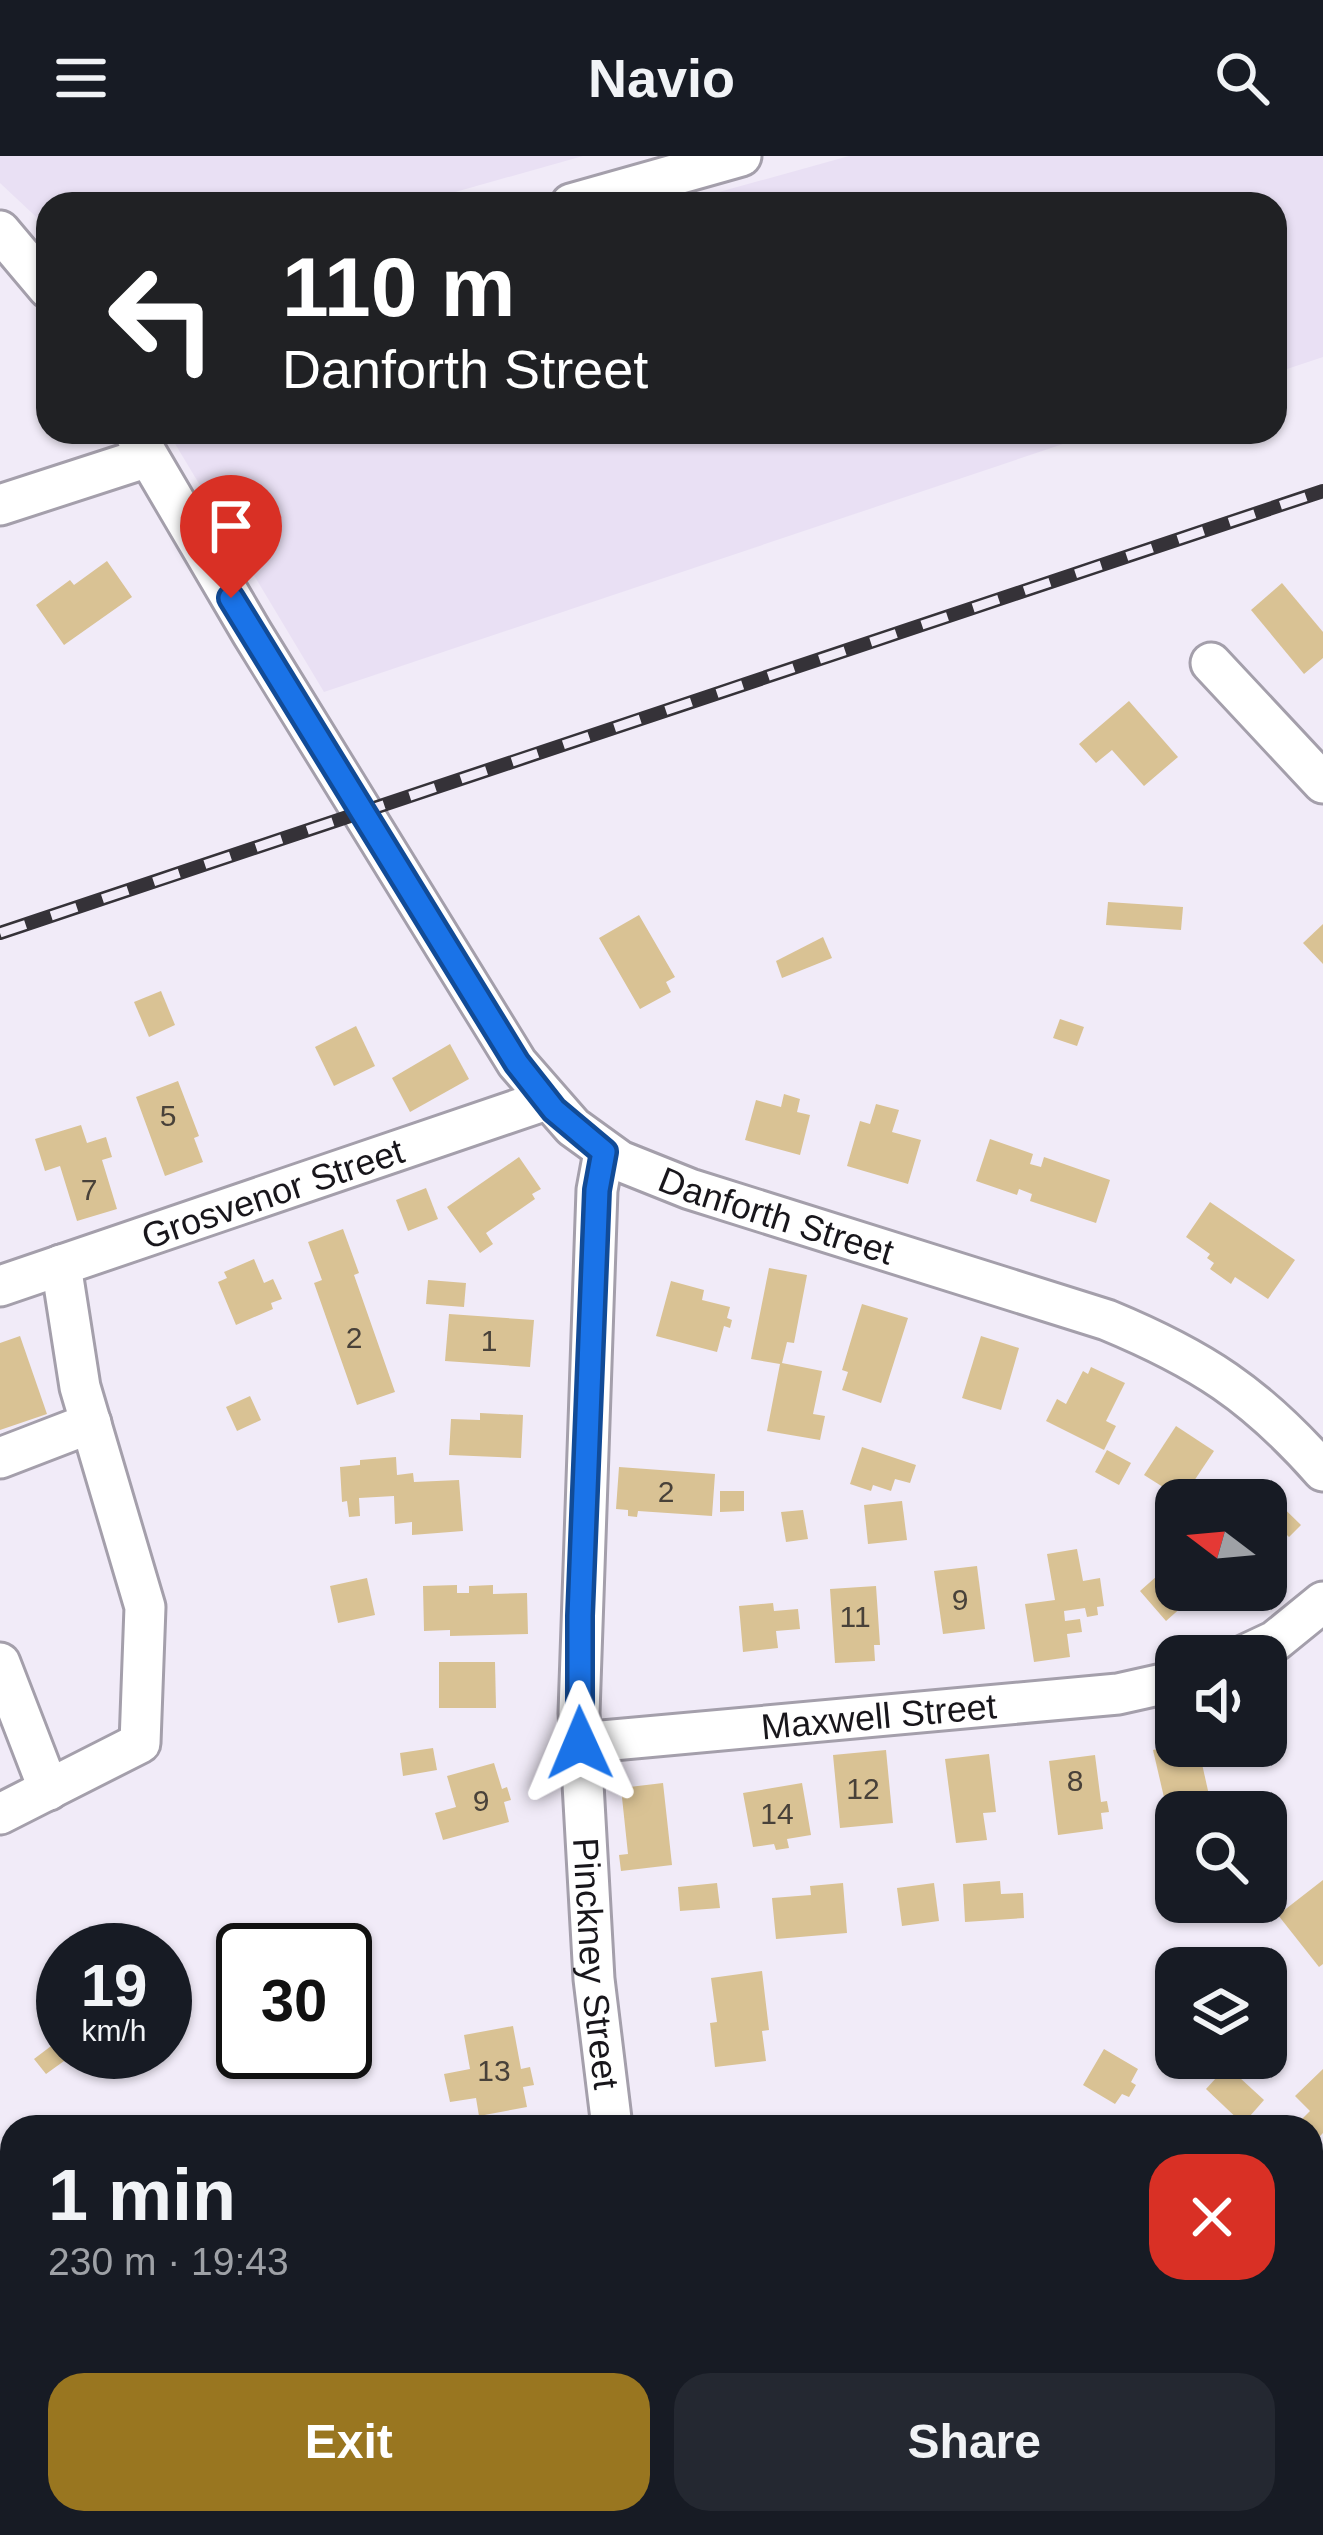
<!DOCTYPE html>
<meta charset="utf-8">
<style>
:root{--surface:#171b24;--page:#242831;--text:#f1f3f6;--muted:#9ea1a6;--accent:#997620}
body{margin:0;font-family:Arial,sans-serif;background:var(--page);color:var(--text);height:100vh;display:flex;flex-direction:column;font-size:45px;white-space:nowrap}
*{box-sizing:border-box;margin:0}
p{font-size:39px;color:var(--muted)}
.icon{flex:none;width:66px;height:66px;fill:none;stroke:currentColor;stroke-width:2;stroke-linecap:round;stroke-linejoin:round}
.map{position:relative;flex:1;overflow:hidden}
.sheet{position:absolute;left:0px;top:1959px;width:1323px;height:420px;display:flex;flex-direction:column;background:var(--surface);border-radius:36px 36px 0 0;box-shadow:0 3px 9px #0004}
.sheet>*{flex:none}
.banner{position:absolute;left:36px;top:36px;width:1251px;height:252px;border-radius:36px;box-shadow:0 3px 9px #0004;background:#202124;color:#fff;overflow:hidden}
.needle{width:78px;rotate:286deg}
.buttons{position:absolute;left:1155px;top:1323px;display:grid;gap:24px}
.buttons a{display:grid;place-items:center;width:132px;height:132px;border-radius:24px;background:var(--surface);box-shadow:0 3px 9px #0004;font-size:60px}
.speed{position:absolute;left:36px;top:1767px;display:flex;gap:24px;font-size:60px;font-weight:700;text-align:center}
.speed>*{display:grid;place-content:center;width:156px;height:156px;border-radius:50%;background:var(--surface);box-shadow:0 3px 9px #0004;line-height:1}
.speed small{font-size:30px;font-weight:400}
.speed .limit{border:6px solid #111;border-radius:18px;background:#fff;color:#111}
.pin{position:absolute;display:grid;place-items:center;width:102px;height:102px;color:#fff;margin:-123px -51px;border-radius:50% 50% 50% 0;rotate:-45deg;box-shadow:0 0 12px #0007}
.pin .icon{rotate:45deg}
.me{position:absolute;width:132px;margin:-66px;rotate:359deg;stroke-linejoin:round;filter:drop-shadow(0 0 9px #0008)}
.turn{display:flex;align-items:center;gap:42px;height:252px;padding:0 48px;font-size:54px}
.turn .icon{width:156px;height:156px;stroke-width:2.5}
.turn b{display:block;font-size:84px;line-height:102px}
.round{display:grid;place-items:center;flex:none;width:126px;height:126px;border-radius:36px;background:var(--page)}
.headline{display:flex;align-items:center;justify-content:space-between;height:204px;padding:0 48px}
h1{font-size:72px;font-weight:700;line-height:90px}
.button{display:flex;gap:24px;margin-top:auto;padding:24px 48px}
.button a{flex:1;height:138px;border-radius:36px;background:var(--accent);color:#fff;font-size:48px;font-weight:700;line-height:138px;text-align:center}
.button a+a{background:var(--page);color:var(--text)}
header{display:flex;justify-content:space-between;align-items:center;height:156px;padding:0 48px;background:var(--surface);font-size:54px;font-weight:700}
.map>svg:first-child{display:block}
.built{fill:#e9e0f4}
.building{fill:#d9c294}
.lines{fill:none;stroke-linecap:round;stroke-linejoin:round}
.minor-casing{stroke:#a49fab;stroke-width:45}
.major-casing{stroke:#a49fab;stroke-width:57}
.minor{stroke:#fff;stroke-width:39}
.major{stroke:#fff;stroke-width:51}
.rail-casing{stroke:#353238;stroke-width:14}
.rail{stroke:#f1ebf8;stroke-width:9;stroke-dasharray:27;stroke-linecap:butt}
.route-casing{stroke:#114b97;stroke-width:30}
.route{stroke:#1a73e8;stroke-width:21}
.labels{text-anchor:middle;stroke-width:9;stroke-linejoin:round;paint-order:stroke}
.number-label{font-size:30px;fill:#484139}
.street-label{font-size:36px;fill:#18161b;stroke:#f1ebf8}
</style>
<header><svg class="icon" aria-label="menu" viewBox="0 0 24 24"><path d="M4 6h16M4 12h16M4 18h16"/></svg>Navio<svg class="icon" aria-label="search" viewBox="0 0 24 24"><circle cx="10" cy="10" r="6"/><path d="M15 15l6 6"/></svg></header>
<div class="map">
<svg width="1323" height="2379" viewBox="0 0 1323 2379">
<rect width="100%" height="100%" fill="#f1ebf8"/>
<g class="built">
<path d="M0 0H583L413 48H48V72L0 27Z"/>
<path d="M849 0H1323V201L1275 217V48H676Z"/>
<path d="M168 276H1099L324 536Z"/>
</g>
<g class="building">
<path d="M107 405 132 441 64 489 36 449 70 424 74 429Z"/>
<path d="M1282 427 1323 476V502L1304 518 1251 454Z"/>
<path d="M1129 545 1178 601 1144 630 1112 594 1096 607 1079 588Z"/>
<path d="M1108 746 1183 751 1181 774 1106 769Z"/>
<path d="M639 759 675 821 666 826 671 836 640 853 599 782Z"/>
<path d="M1323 768V808L1303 787Z"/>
<path d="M823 781 832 802 782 822 776 805Z"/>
<path d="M161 835 175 869 149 881 134 846Z"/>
<path d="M1060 863 1084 871 1077 890 1053 882Z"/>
<path d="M356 870 375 910 334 930 315 891Z"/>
<path d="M450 888 469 923 410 956 392 922Z"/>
<path d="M178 925 199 980 194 982 203 1006 165 1020 136 941Z"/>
<path d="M784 938 800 943 797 956 810 959 800 999 745 984 756 944 781 951Z"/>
<path d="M876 948 899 954 892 976 921 984 908 1028 847 1010 860 965 870 968Z"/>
<path d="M81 969 87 987 106 981 112 1001 102 1004 117 1053 77 1065 60 1010 45 1015 35 983Z"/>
<path d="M990 983 1033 998 1030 1008 1041 1011 1044 1001 1110 1024 1096 1067 1030 1045 1032 1038 1019 1033 1017 1039 976 1025Z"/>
<path d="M519 1001 541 1033 532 1038 535 1043 486 1077 493 1088 480 1097 447 1051Z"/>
<path d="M426 1032 438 1063 408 1075 396 1044Z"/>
<path d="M1210 1046 1295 1104 1268 1143 1235 1121 1231 1128 1210 1113 1214 1107 1207 1102 1210 1098 1186 1081Z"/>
<path d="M343 1073 359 1117 354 1119 395 1236 357 1249 314 1127 322 1124 308 1086Z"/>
<path d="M254 1103 264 1127 273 1123 282 1143 271 1147 273 1153 236 1169 218 1126 227 1122 224 1116Z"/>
<path d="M769 1112 807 1119 794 1187 787 1186 782 1207 822 1215 813 1258 825 1260 820 1284 767 1275 780 1208 751 1203Z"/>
<path d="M428 1124 466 1127 464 1151 426 1148Z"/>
<path d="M671 1125 704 1134 702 1144 730 1151 727 1162 732 1164 730 1172 724 1170 717 1196 656 1180Z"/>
<path d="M862 1148 908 1162 881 1247 842 1234 848 1216 842 1214Z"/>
<path d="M449 1158 534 1164 530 1211 445 1205Z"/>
<path d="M20 1180 47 1258 0 1274V1187Z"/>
<path d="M981 1180 1019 1192 1001 1254 962 1242Z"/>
<path d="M1091 1211 1125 1227 1106 1265 1116 1270 1104 1294 1046 1265 1057 1243 1066 1248 1083 1215 1088 1218Z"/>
<path d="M250 1240 261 1264 237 1275 226 1251Z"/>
<path d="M480 1257 523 1259 521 1302 449 1299 451 1263 480 1264Z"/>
<path d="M1176 1270 1214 1295 1182 1343 1144 1319Z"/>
<path d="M862 1291 916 1309 910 1327 895 1323 891 1335 873 1329 871 1335 850 1328Z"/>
<path d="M1107 1294 1131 1307 1119 1329 1095 1316Z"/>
<path d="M396 1301 397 1319 413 1317 414 1326 459 1324 463 1375 412 1379V1366L395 1368 394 1340 359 1342 360 1360 349 1361 347 1345 342 1346 340 1311 360 1309V1304Z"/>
<path d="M619 1311 715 1318 712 1360 638 1355 637 1361 628 1360V1354L616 1353Z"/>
<path d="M1261 1330 1301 1369 1289 1381 1283 1375 1266 1392V1344H1247Z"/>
<path d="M720 1335H744V1355L720 1356Z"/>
<path d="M902 1345 907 1384 868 1388 864 1349Z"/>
<path d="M803 1354 808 1383 786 1386 781 1356Z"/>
<path d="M1077 1393 1083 1425 1100 1422 1104 1450 1097 1451 1098 1459 1087 1461 1085 1452 1064 1455 1065 1465 1080 1463 1082 1476 1067 1478 1070 1501 1034 1506 1025 1448 1055 1444 1047 1398Z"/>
<path d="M977 1410 985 1473 943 1478 934 1415Z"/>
<path d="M1166 1412 1176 1423V1434H1185L1192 1442 1166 1465 1140 1435Z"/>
<path d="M367 1422 375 1459 338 1467 330 1430Z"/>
<path d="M457 1429V1437H469V1430L493 1429V1438L527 1437 528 1478 450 1480V1474L424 1475 423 1430Z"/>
<path d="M876 1430 880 1489H874L875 1505 835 1507 830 1433Z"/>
<path d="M773 1447 774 1455 798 1453 800 1473 776 1475 778 1492 743 1496 739 1450Z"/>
<path d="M439 1506H495L496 1552H439Z"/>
<path d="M1176 1588 1198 1590 1209 1639 1166 1650 1153 1594Z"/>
<path d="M433 1592 437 1614 403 1620 400 1597Z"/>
<path d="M886 1594 893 1667 840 1672 833 1599Z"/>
<path d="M989 1598 996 1656 983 1657 987 1684 956 1687 945 1603Z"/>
<path d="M1095 1599 1101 1646 1107 1645 1109 1656 1101 1657 1103 1673 1058 1679 1049 1605Z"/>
<path d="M494 1607 502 1633 507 1631 511 1644 504 1646 509 1666 443 1684 435 1657 456 1651 447 1620Z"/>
<path d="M663 1627 672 1709 621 1715 619 1699 628 1698 621 1632Z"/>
<path d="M802 1627 811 1679 787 1683 789 1692 776 1694 774 1688 753 1691 743 1637Z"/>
<path d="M1323 1724V1808L1319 1811 1278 1759Z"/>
<path d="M1000 1725 1001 1738 1023 1737 1024 1762 965 1766 963 1728Z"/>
<path d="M717 1727 720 1752 680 1755 678 1731Z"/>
<path d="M843 1727 847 1777 776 1783 772 1742 811 1739 810 1730Z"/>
<path d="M934 1727 939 1765 902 1770 897 1732Z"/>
<path d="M762 1815 769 1874 762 1875 766 1905 715 1911 710 1867 717 1866 711 1822Z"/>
<path d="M513 1870 521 1913 530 1911 534 1929 523 1931 527 1951 479 1960 476 1942 450 1946 444 1918 470 1913 464 1879Z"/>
<path d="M59 1884 63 1896 71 1900 46 1918 34 1903Z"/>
<path d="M1104 1893 1138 1913 1131 1926 1136 1929 1129 1941 1122 1938 1115 1948 1083 1929Z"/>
<path d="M1227 1910 1264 1944 1243 1968 1206 1933Z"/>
<path d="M1323 1913V1977L1311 1989V1971H1294L1310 1955 1295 1940Z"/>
<path d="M12 2260V2315L0 2316V2261Z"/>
<path d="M1311 2306 1323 2313 1321 2370 1311 2365Z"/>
</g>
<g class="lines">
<g class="minor-casing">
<g id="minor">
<path d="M571 48 741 0"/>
<path d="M0 75 48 132"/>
<path id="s1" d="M134 276 252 477 517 907 573 971 620 1005 690 1033 1107 1164C1201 1203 1255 1238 1323 1315"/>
<path d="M0 349 148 301"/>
<path d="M1211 507 1323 627"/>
<path id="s2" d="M604 996 597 1034 579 1557 594 1823 612 1971"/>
<path id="s3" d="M0 1130 546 944"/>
<path d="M0 1302 91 1267"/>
<path d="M1243 1500 1275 1485 1323 1446"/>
<path d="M0 1507 49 1634"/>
<path id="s4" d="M580 1587 1118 1538 1176 1525"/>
<path d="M0 1658 140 1587 145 1451 80 1231 61 1109"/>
<path d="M1311 2201 1323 2209"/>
<path d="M660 2367 662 2379"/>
</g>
</g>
<g class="major-casing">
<g id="major">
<path d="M1311 2157 1323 2142"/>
<path d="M1185 2379 1189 2367"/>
</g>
</g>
<use href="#minor" class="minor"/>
<use href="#major" class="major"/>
<g class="rail-casing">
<path id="rail" d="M0 777 1323 335"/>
</g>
<use href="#rail" class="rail"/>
</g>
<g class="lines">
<g class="route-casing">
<path id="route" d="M231 442 517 907 554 954 604 996 597 1034 580 1460V1587"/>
</g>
<use href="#route" class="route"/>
</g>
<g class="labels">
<g class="number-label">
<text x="168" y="970">5</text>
<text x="89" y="1044">7</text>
<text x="354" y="1192">2</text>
<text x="489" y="1195">1</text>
<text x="666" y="1346">2</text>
<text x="960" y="1454">9</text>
<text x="855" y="1471">11</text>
<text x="1075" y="1635">8</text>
<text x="863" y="1643">12</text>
<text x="481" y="1655">9</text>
<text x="777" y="1668">14</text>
<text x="494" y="1925">13</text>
</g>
<g class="street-label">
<text dy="13" stroke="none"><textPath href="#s3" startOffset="288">Grosvenor Street</textPath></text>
<text dy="13" stroke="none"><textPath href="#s1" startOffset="1047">Danforth Street</textPath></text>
<text dy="13" stroke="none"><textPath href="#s4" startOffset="300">Maxwell Street</textPath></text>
<text dy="13" stroke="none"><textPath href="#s2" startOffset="813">Pinckney Street</textPath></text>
</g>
</g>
</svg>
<div class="buttons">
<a><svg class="needle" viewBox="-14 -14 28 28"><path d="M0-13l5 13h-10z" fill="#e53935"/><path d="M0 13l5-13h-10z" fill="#9ea1a6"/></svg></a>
<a><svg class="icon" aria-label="sound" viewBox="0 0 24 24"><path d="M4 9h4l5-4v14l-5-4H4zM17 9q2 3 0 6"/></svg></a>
<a><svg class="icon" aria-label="search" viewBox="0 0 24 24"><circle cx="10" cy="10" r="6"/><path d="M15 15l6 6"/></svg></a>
<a><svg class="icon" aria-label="layers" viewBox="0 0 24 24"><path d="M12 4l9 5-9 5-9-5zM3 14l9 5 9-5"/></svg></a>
</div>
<div class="speed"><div>19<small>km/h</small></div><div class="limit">30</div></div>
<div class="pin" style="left:231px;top:442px;background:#d93025"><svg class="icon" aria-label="arrive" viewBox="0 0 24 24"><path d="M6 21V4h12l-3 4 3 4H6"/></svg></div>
<svg class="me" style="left:580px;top:1587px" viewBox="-20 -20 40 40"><path d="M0-17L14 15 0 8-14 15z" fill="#1a73e8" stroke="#fff" stroke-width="4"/></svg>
<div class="banner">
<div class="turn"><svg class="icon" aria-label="left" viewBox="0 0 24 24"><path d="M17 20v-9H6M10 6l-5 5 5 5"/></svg><div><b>110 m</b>Danforth Street</div></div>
</div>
<section class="sheet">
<div class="headline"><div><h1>1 min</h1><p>230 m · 19:43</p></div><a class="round" style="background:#d93025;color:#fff"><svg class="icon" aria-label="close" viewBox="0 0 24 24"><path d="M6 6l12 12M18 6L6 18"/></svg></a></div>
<div class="button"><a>Exit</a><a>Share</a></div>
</section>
</div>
